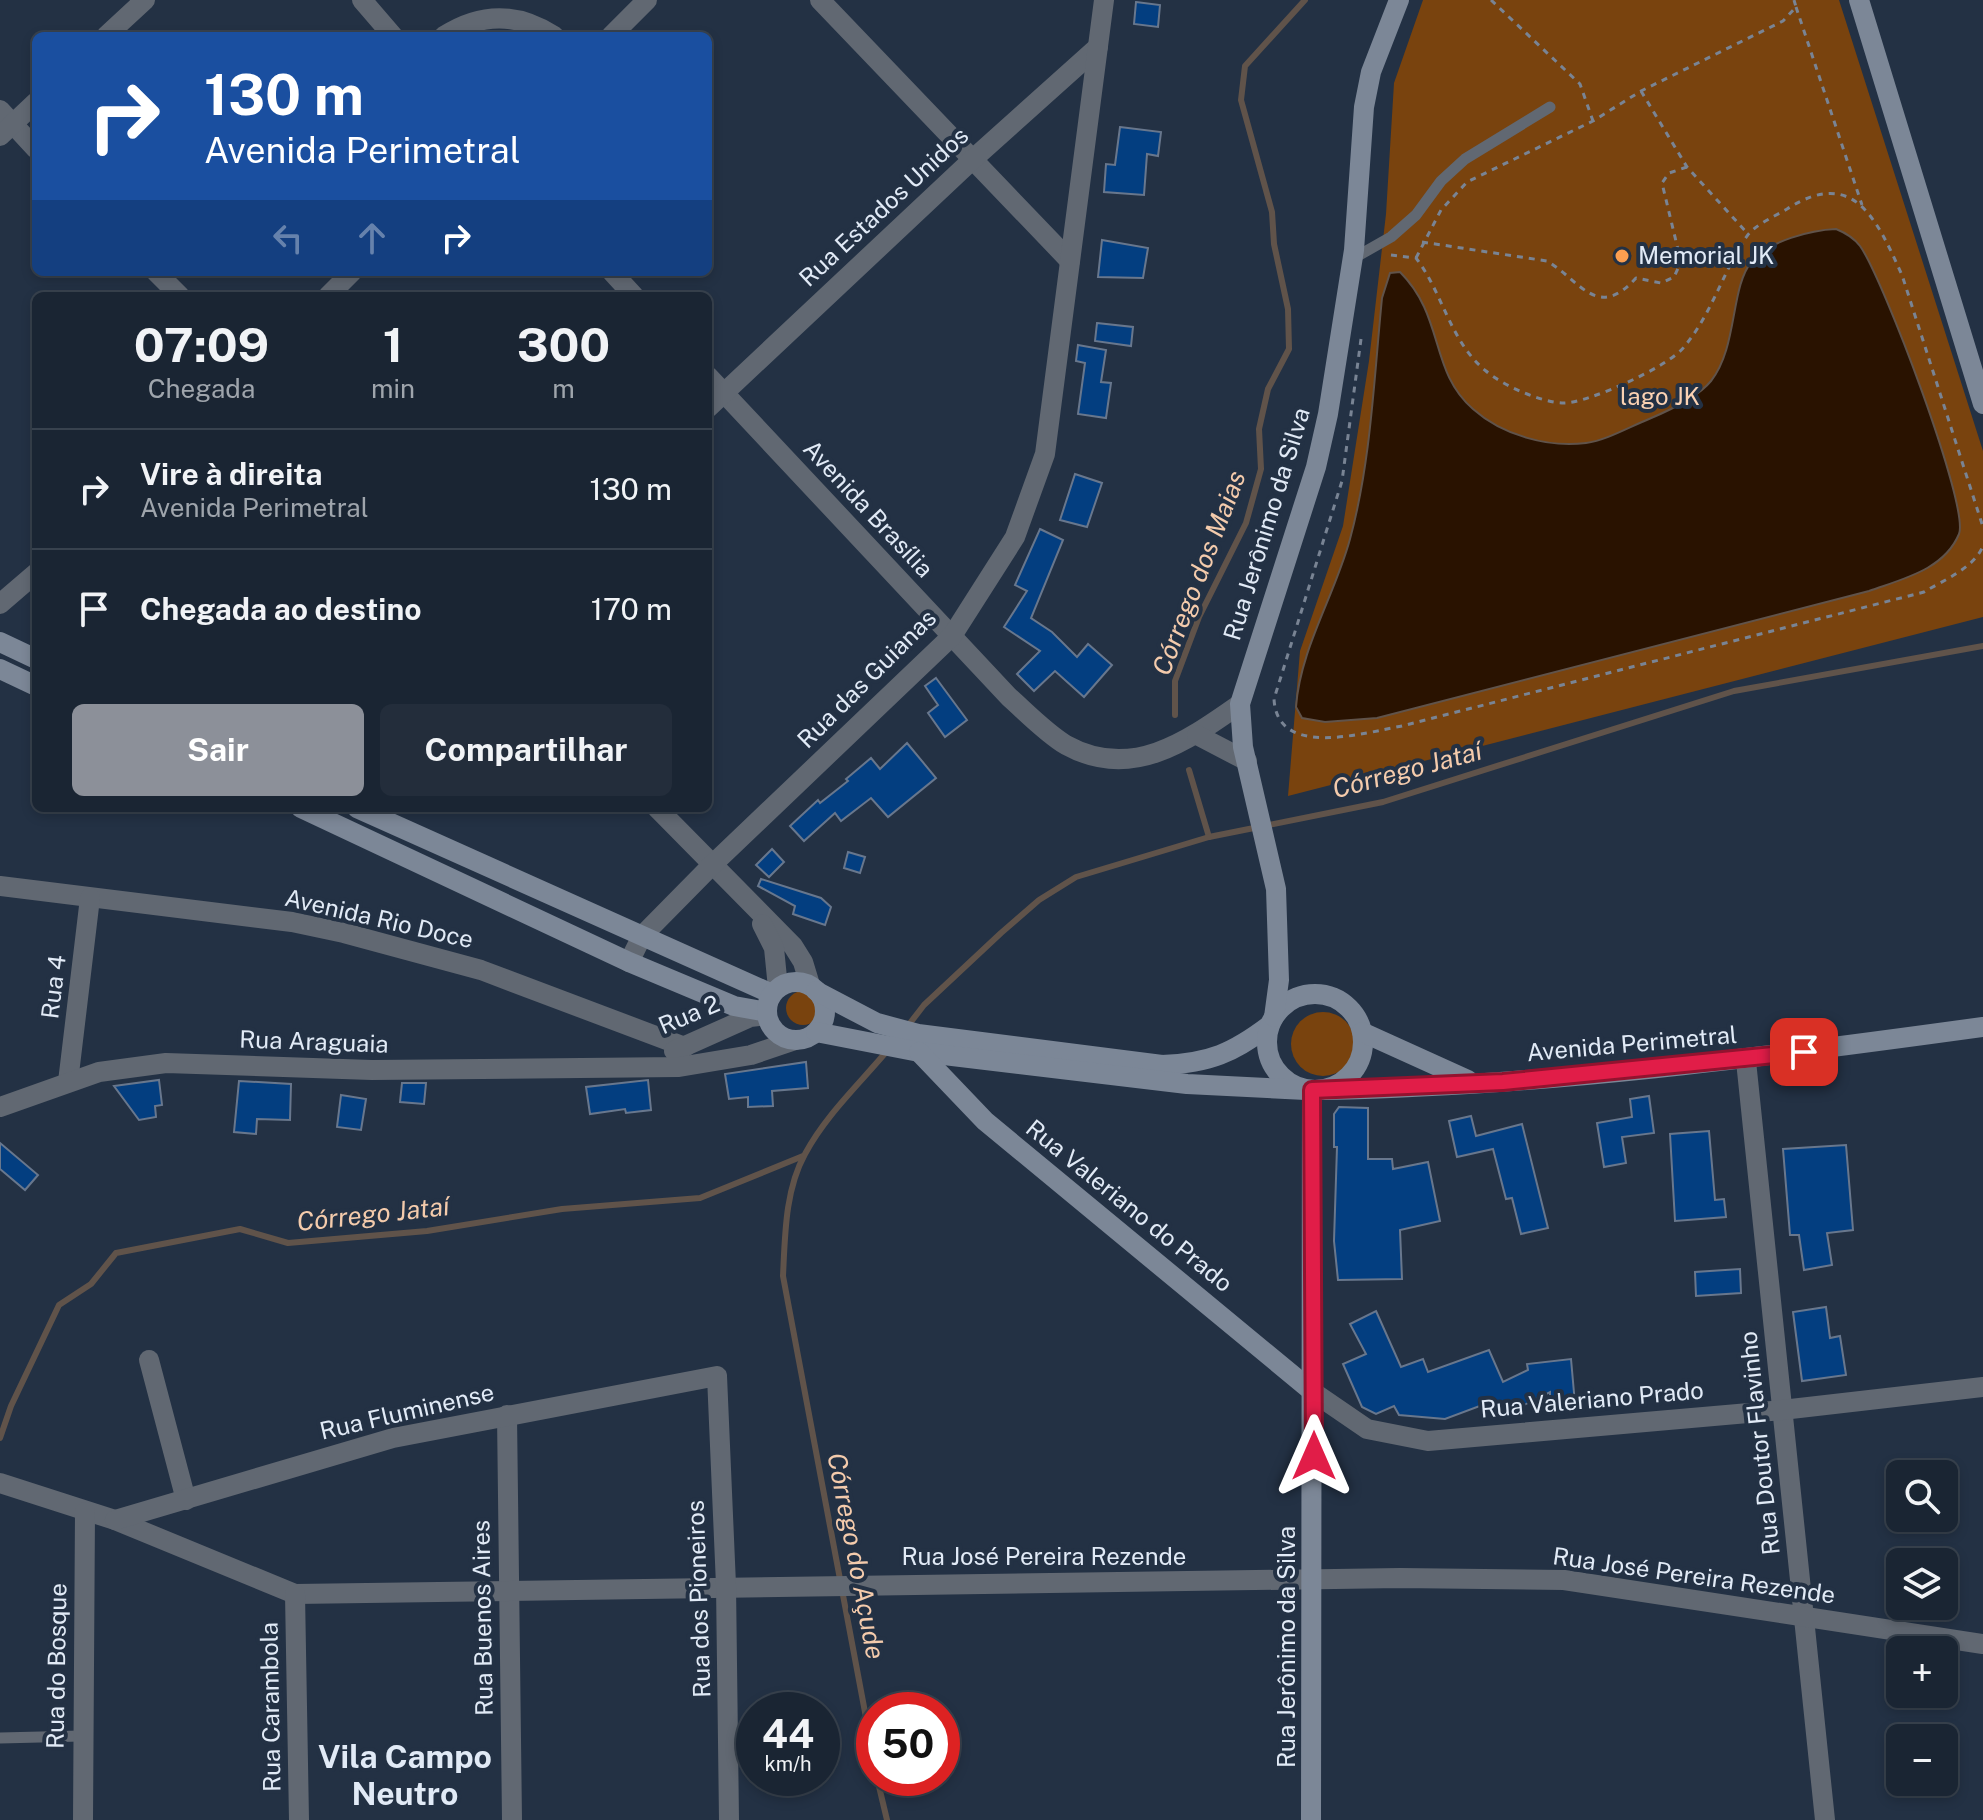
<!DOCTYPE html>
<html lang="pt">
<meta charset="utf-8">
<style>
:root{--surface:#1a2533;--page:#232d3b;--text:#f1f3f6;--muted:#9fa5ac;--line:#38424e;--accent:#8c9099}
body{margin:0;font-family:"Public Sans",sans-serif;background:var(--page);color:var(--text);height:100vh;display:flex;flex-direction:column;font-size:30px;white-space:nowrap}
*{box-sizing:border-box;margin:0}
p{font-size:26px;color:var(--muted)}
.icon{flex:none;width:44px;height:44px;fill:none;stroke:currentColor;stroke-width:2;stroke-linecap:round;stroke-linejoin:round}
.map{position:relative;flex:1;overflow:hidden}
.drawer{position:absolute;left:32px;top:292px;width:680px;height:520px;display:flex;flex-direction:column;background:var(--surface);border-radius:12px;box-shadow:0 4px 12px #0003,0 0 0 2px var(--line)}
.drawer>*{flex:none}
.guide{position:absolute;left:32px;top:32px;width:680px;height:244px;border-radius:12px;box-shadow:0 4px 12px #0003,0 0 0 2px var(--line);background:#1a4fa0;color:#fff;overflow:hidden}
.controls{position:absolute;left:1886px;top:1460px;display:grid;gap:16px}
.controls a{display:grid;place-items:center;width:72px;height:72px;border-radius:12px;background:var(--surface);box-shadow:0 4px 12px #0003,0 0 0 2px var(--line);font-size:40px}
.speed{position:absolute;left:736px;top:1692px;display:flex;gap:16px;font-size:40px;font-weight:700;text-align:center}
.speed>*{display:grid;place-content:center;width:104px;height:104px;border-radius:50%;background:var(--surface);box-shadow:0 4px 12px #0003,0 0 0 2px var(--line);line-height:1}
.speed small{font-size:20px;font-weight:400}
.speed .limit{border:12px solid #d22;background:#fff;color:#111}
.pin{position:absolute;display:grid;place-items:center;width:68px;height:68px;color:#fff;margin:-34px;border-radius:16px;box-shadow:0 4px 12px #0006}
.me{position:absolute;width:88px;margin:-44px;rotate:0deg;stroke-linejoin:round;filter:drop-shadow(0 0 6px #0008)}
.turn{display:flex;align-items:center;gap:28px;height:168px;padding:0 40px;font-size:36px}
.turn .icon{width:104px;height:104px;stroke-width:2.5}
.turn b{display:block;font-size:56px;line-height:68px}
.lanes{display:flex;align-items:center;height:76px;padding:0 40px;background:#0003;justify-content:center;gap:40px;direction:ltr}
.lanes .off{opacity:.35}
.eta{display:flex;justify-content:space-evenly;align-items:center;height:136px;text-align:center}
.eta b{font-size:48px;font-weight:700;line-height:56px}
.cta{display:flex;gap:16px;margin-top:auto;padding:16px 40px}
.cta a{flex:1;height:92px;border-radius:12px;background:var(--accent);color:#fff;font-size:32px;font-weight:700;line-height:92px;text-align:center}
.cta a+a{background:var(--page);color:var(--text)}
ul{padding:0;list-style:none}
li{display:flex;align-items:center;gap:24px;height:120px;padding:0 40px;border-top:2px solid var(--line)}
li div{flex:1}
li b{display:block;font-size:30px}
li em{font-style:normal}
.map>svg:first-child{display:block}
.green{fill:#79430e}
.water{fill:#291200;stroke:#60534a;stroke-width:2}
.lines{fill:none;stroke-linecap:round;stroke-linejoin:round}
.stream{stroke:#60534a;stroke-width:6}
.building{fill:#033e80;stroke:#68778d;stroke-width:2}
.path{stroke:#798494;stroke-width:3;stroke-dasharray:6 6;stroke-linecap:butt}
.lane{stroke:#616872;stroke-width:11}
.street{stroke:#616872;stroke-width:20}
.secondary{stroke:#7c8797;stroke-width:20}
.route-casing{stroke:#92132f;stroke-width:20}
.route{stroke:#e11d48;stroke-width:14}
.poi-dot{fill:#fb9e50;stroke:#233144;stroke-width:3}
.labels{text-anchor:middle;stroke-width:8;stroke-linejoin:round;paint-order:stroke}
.street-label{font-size:24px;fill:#e1eaf6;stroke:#233144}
.poi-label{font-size:24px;fill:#e1eaf6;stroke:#233144;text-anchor:start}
.park-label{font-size:24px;fill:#fbd2b3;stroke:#233144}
.water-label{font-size:26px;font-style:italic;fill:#f4cbac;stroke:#233144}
.district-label{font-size:32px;font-weight:bold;fill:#e1eaf6;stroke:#233144}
</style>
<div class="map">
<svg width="1983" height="1820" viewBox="0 0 1983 1820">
<rect width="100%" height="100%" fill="#233144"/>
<g class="green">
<path d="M1423 0H1839L1983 451V617L1288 796 1300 651 1343 526 1369 361 1386 214 1394 83Z"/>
<circle cx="803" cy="1008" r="17"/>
<circle cx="1323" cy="1044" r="32"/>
</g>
<path class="water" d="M1836 229C1846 233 1854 238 1860 246 1882 276 1970 507 1959 534 1944 570 1902 579 1869 591L1377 718 1325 722 1302 718 1296 707C1300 649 1335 595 1350 539 1371 462 1374 378 1382 298L1390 273 1400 272C1445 317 1429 371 1473 409 1502 435 1548 448 1586 443 1607 440 1629 427 1649 419 1668 411 1698 397 1711 381 1738 347 1730 287 1752 261 1769 241 1811 230 1836 229Z"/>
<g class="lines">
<g class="stream">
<path d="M1175 715V681L1199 617 1246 523 1261 469 1259 429 1268 389 1289 349 1288 309 1274 244 1272 212 1241 100 1245 66 1305 0"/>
<path d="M1189 770 1209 837"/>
<path d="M907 1027 924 1005 1001 933 1039 900 1076 877 1209 837 1383 802 1734 691 1983 646"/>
<path d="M0 1438 11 1406 59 1305 91 1284 116 1253 240 1229 288 1243 427 1231 562 1209 700 1198 803 1156"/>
<path d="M874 1760 783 1276C785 1236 785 1190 805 1154 825 1116 860 1083 887 1051"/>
<path d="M877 1778 887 1820"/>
</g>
</g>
<g class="building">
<path d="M1136 2 1160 5 1158 27 1134 24Z"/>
<path d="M1120 127 1161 132 1158 156 1147 154 1144 195 1104 192 1106 164 1115 165Z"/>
<path d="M1102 240 1148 248 1143 278 1098 277Z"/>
<path d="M1097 323 1133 327 1131 346 1095 341Z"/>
<path d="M1078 345 1106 350 1101 382 1111 383 1106 418 1078 414 1085 363 1076 361Z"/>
<path d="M1075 474 1102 483 1087 527 1060 520Z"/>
<path d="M1040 529 1063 540 1031 618 1052 632 1077 657 1088 644 1112 665 1084 697 1055 671 1034 691 1017 674 1040 651 1004 627 1027 591 1015 585Z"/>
<path d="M936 678 967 720 945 737 928 713 938 705 925 686Z"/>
<path d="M907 743 936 778 888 817 871 798 841 821 835 813 804 841 790 826 818 800 820 803 848 781 846 779 871 758 880 769Z"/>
<path d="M772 849 784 862 769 877 756 865Z"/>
<path d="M848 852 865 857 860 873 844 868Z"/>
<path d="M761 879 821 898 831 907 825 925 793 914 795 906 758 886Z"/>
<path d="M806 1062 808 1088 772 1091 773 1106 748 1107V1097L729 1099 725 1074Z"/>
<path d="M159 1080 162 1105 155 1106 156 1117 139 1120 114 1086Z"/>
<path d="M648 1080 651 1110 626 1113 625 1109 590 1114 586 1087Z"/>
<path d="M239 1081 291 1084 290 1120 257 1119 256 1134 234 1132Z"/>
<path d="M402 1083H426L424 1104 400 1102Z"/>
<path d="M341 1095 366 1099 361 1130 337 1127Z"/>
<path d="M1649 1096 1654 1133 1622 1137 1626 1163 1604 1167 1597 1123 1632 1117 1630 1099Z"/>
<path d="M1339 1107 1368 1108V1159H1392L1393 1169 1428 1162 1440 1221 1400 1230 1402 1279 1338 1280 1334 1241 1337 1147H1334V1114Z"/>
<path d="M1471 1116 1476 1136 1522 1124 1548 1228 1521 1234 1512 1198 1506 1199 1493 1149 1457 1157 1449 1121Z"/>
<path d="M1709 1131 1715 1200 1724 1199 1726 1217 1675 1221 1670 1134Z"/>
<path d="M0 1143 38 1175 25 1190 0 1169Z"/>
<path d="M1846 1145 1853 1230 1827 1233 1832 1265 1804 1270 1799 1235H1790L1783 1149Z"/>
<path d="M1740 1269 1741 1293 1696 1296 1695 1272Z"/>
<path d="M1826 1307 1830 1338 1840 1336 1846 1375 1802 1381 1793 1312Z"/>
<path d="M1376 1311 1401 1367 1423 1359 1428 1372 1489 1350 1503 1382 1528 1370 1527 1364 1571 1359 1575 1404 1550 1406V1392L1518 1408 1516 1403 1498 1411 1493 1401 1445 1419 1399 1415 1394 1406 1376 1414 1362 1407 1343 1364 1366 1354 1350 1324Z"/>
</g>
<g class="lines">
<g class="path">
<path d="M1491 0 1580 84 1593 121"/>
<path d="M1796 7 1862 205"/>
<path d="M1641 91 1687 167 1748 234"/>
<path d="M1422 242 1547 261C1581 281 1597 321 1636 278L1661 283 1674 277 1681 262 1662 183 1669 173 1687 167"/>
<path d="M1391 255 1416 258C1443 293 1450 342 1486 371 1502 385 1542 403 1564 403 1588 403 1670 366 1684 347 1713 312 1723 271 1747 236 1755 225 1775 216 1787 209 1854 166 1877 220 1902 275L1983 527"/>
<path d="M1416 258 1441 210 1467 182 1593 121 1641 91 1783 21 1796 7 1794 0"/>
<path d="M1361 339 1342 481 1274 699C1277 759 1363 733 1402 726L1924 592C1944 580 1974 568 1983 546"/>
</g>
<g class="lane">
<path d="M1354 258 1391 237 1416 215 1441 181 1465 159 1550 107"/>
<path d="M0 1738 81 1736"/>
</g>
<g class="street">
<path d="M362 0 393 36"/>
<path d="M820 0 1070 261"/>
<path d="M106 36 145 0"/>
<path d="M444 36C480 13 517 12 554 36"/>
<path d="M611 36 647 0"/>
<path d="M0 110 36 149"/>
<path d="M0 136 36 102"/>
<path d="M156 272 180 296"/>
<path d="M612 272 634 296"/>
<path d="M328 296 352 272"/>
<path d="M708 376 1009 697C1027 713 1046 733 1066 745 1131 781 1186 742 1240 704"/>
<path d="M708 408 972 160 1098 47"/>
<path d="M0 604 36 573"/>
<path d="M1197 735 1247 761"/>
<path d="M657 808 793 946 803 962 810 985"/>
<path d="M0 886 292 922 344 933 481 970 685 1047"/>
<path d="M762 924 774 948 778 988"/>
<path d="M629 962 642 936 711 866 952 636 1015 537 1045 454 1104 0"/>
<path d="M674 1051 750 1017 767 1015"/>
<path d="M1746 1061 1825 1820"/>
<path d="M68 1082 90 898"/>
<path d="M0 1107 99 1072 166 1063 372 1070 679 1067 751 1055 795 1040"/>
<path d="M149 1360 186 1500"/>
<path d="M1313 1392 1367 1429 1428 1441 1782 1410 1983 1387"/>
<path d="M507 1415 512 1820"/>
<path d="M0 1483 115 1520 295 1594 1400 1578 1564 1580 1983 1644"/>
<path d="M115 1520 393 1438 717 1376 726 1585 729 1820"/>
<path d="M295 1594 299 1820"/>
<path d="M83 1820 85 1512"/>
</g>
<g class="secondary">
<path d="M1859 0 1983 404"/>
<path d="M0 642 36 659"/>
<path d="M0 669 36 686"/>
<path d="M301 808 629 962 734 1006 767 1012"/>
<path d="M357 808 772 994"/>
<circle cx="796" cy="1011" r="29"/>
<path d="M816 991 877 1023 918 1034 1162 1065C1210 1063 1233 1053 1270 1025"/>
<circle cx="1315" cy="1042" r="48"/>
<path d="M1274 1017 1279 980 1276 889 1243 747 1240 704 1316 467 1328 414 1354 250 1364 107 1371 72 1399 0"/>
<path d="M816 1032 919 1052 1187 1084 1306 1090"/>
<path d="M1362 1032 1468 1080"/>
<path d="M919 1052 985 1121 1313 1392"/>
<path d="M1325 1090C1546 1086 1765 1057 1983 1027"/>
<path d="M1311 1820 1312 1090"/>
</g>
</g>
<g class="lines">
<g class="route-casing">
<path id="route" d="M1314 1456 1312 1090 1503 1082 1804 1052"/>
</g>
<use href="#route" class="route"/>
</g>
<circle class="poi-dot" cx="1622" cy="256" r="8"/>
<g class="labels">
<g class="street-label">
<text transform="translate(884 207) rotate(-43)" y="8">Rua Estados Unidos</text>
<text transform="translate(868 509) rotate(47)" y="8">Avenida Brasília</text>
<text transform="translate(1267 524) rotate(-73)" y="8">Rua Jerônimo da Silva</text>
<text transform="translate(867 679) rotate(-45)" y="8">Rua das Guianas</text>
<text transform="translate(379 919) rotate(13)" y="8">Avenida Rio Doce</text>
<text transform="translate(54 987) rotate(-83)" y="8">Rua 4</text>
<text transform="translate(689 1015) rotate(-23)" y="8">Rua 2</text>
<text transform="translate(314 1042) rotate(2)" y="8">Rua Araguaia</text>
<text transform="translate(1632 1044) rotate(-5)" y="8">Avenida Perimetral</text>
<text transform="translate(1129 1206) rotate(39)" y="8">Rua Valeriano do Prado</text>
<text transform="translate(1592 1400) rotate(-5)" y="8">Rua Valeriano Prado</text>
<text transform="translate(407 1412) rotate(-13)" y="8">Rua Fluminense</text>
<text transform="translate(1760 1443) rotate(-96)" y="8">Rua Doutor Flavinho</text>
<text x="1044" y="1565">Rua José Pereira Rezende</text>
<text transform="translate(1694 1576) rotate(8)" y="8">Rua José Pereira Rezende</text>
<text transform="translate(699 1599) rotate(-92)" y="8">Rua dos Pioneiros</text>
<text transform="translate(483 1618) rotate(-91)" y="8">Rua Buenos Aires</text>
<text transform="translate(1287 1647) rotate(-90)" y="8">Rua Jerônimo da Silva</text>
<text transform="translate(57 1666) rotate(-89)" y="8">Rua do Bosque</text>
<text transform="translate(271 1707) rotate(-91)" y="8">Rua Carambola</text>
</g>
<g class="poi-label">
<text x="1638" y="264">Memorial JK</text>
</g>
<g class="park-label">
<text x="1660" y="405">lago JK</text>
</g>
<g class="water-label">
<text transform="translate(1199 573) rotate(-69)" y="9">Córrego dos Maias</text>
<text transform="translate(1407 770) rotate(-15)" y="9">Córrego Jataí</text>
<text transform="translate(373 1214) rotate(-6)" y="9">Córrego Jataí</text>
<text transform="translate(856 1556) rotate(79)" y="9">Córrego do Açude</text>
</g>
<g class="district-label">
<text x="405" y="1768">Vila Campo<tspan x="405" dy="37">Neutro</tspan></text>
</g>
</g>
</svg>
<div class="controls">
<a><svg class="icon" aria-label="search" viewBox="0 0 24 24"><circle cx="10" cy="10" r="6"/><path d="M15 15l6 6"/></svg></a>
<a><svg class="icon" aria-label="layers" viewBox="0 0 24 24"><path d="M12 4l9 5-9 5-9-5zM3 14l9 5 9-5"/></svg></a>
<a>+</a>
<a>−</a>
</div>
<div class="speed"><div>44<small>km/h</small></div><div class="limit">50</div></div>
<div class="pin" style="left:1804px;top:1052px;background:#d93025"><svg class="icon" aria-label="arrive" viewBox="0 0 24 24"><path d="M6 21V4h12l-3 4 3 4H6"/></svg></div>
<svg class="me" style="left:1314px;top:1456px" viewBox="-20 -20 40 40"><path d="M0-17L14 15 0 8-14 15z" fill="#e11d48" stroke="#fff" stroke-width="4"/></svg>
<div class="guide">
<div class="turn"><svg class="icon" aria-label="right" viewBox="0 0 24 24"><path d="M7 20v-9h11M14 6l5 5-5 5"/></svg><div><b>130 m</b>Avenida Perimetral</div></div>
<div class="lanes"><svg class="icon off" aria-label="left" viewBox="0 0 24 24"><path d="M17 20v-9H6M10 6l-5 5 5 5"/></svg><svg class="icon off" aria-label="ahead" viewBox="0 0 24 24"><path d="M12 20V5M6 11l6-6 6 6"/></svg><svg class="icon" aria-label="right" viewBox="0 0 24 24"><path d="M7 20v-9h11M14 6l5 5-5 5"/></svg></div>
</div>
<section class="drawer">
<div class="eta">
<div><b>07:09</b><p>Chegada</p></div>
<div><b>1</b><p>min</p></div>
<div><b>300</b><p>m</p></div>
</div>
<ul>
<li><svg class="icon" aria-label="right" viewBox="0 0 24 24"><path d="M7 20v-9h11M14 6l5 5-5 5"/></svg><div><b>Vire à direita</b><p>Avenida Perimetral</p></div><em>130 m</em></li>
<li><svg class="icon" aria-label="arrive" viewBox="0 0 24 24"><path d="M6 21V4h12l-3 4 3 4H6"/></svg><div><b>Chegada ao destino</b></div><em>170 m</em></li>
</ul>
<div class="cta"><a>Sair</a><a>Compartilhar</a></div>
</section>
</div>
